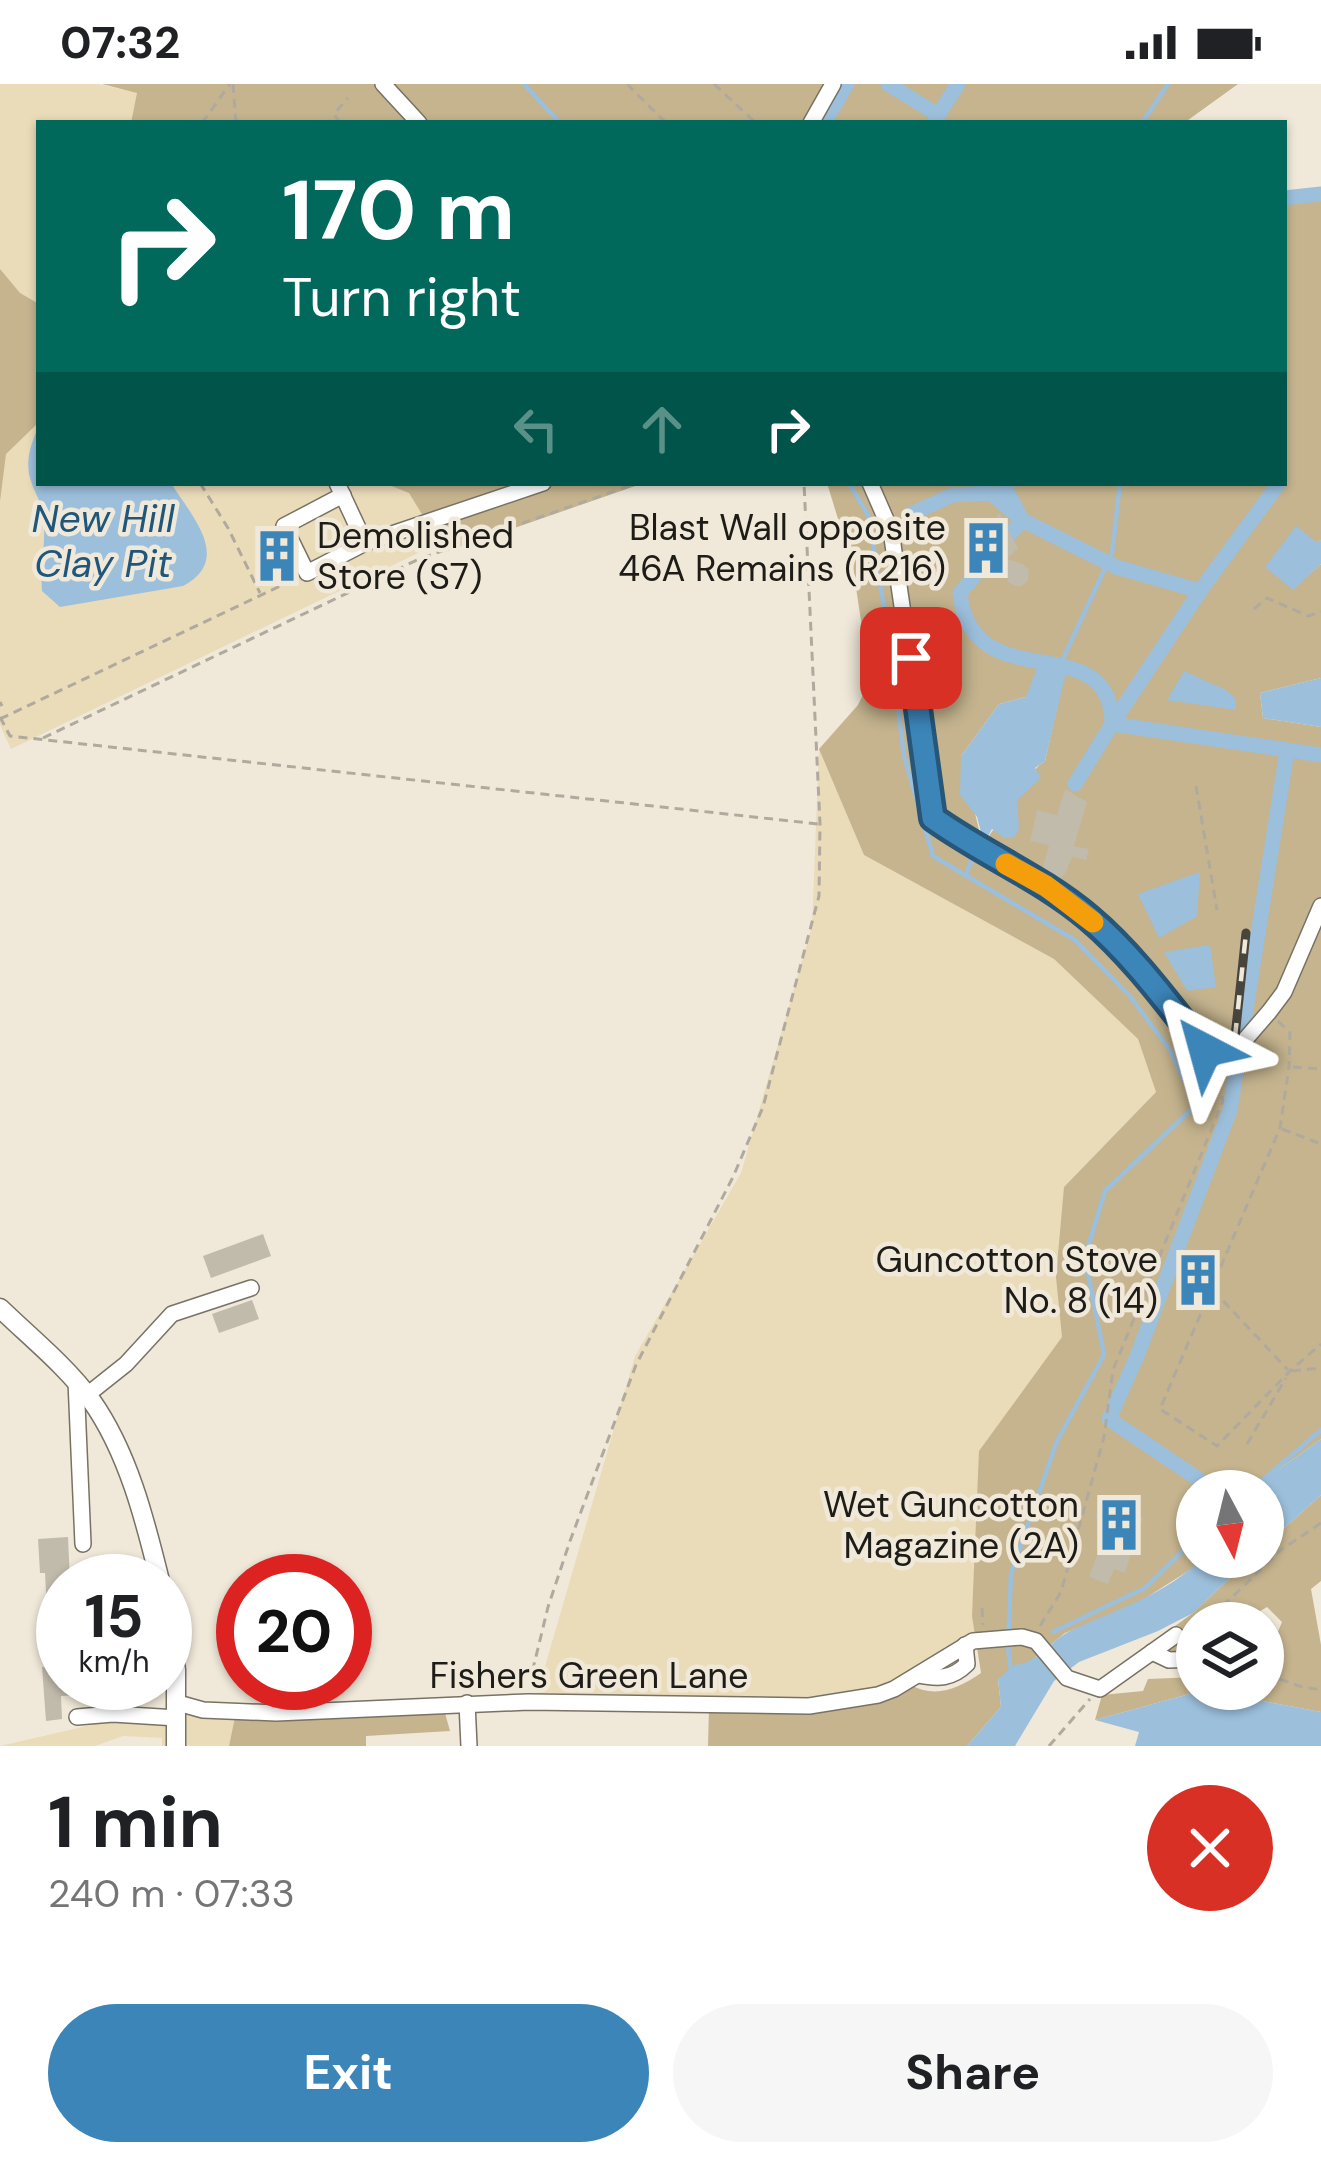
<!DOCTYPE html>
<meta charset="utf-8">
<style>
:root{--surface:#fff;--page:#f6f6f6;--text:#202124;--muted:#757577;--accent:#3c85b9}
body{margin:0;font-family:"DM Sans",sans-serif;background:var(--page);color:var(--text);height:100vh;display:flex;flex-direction:column;font-size:45px;white-space:nowrap}
*{box-sizing:border-box;margin:0}
p{font-size:39px;color:var(--muted)}
.icon{flex:none;width:66px;height:66px;fill:none;stroke:currentColor;stroke-width:2;stroke-linecap:round;stroke-linejoin:round}
.map{position:relative;height:1662px;overflow:hidden}
.panel{display:flex;flex-direction:column;background:var(--surface);flex:1}
.panel>*{flex:none}
.top-card{position:absolute;left:36px;top:36px;width:1251px;height:366px;border-radius:0px;box-shadow:0 3px 9px #0004;background:#00695c;color:#fff;overflow:hidden}
.needle{width:78px;rotate:173deg}
.controls{position:absolute;left:1176px;top:1386px;display:grid;gap:24px}
.controls a{display:grid;place-items:center;width:108px;height:108px;border-radius:50%;background:var(--surface);box-shadow:0 3px 9px #0004;font-size:60px}
.speed{position:absolute;left:36px;top:1470px;display:flex;gap:24px;font-size:60px;font-weight:700;text-align:center}
.speed>*{display:grid;place-content:center;width:156px;height:156px;border-radius:50%;background:var(--surface);box-shadow:0 3px 9px #0004;line-height:1}
.speed small{font-size:30px;font-weight:400}
.speed .limit{border:18px solid #d22;background:#fff;color:#111}
.pin{position:absolute;display:grid;place-items:center;width:102px;height:102px;color:#fff;margin:-51px;border-radius:24px;box-shadow:0 6px 18px #0006}
.me{position:absolute;width:132px;margin:-66px;rotate:321deg;stroke-linejoin:round;filter:drop-shadow(0 0 9px #0008)}
.turn{display:flex;align-items:center;gap:42px;height:252px;padding:0 48px;font-size:54px}
.turn .icon{width:156px;height:156px;stroke-width:2.5}
.turn b{display:block;font-size:84px;line-height:102px}
.lanes{display:flex;align-items:center;height:114px;padding:0 48px;background:#0003;justify-content:center;gap:60px;direction:ltr}
.lanes .off{opacity:.35}
.round{display:grid;place-items:center;flex:none;width:126px;height:126px;border-radius:63px;background:var(--page)}
.overview{display:flex;align-items:center;justify-content:space-between;height:204px;padding:0 48px}
h1{font-size:72px;font-weight:700;line-height:90px}
.primary-button{display:flex;gap:24px;margin-top:auto;padding:24px 48px}
.primary-button a{flex:1;height:138px;border-radius:72px;background:var(--accent);color:#fff;font-size:48px;font-weight:700;line-height:138px;text-align:center}
.primary-button a+a{background:var(--page);color:var(--text)}
.status{display:flex;justify-content:space-between;align-items:center;height:84px;padding:0 60px;background:var(--surface);direction:ltr}
.status svg{height:33px;fill:currentColor}
.map>svg:first-child{display:block}
.green{fill:#eadbb9}
.forest{fill:#c5b48e;fill-rule:evenodd}
.water{fill:#9cbfdb}
.lines{fill:none;stroke-linecap:round;stroke-linejoin:round}
.stream{stroke:#9cbfdb;stroke-width:4.5}
.canal{stroke:#9cbfdb;stroke-width:15}
.building{fill:#c1bbac}
.minor-casing{stroke:#787265;stroke-width:18}
.major-casing{stroke:#787265;stroke-width:21}
.path{stroke:#b0aa9e;stroke-width:3;stroke-dasharray:9 6;stroke-linecap:butt}
.minor{stroke:#fff;stroke-width:15}
.major{stroke:#fff;stroke-width:18}
.rail-casing{stroke:#48453e;stroke-width:9}
.rail{stroke:#f0e9da;stroke-width:4.5;stroke-dasharray:14;stroke-linecap:butt}
.route-casing{stroke:#275678;stroke-width:30}
.route{stroke:#3c85b9;stroke-width:21}
.slow{stroke:#f59e0b;stroke-width:21}
.labels{text-anchor:middle;stroke-width:9;stroke-linejoin:round;paint-order:stroke}
.poi-label{font-size:36px;fill:#1e1c17;stroke:#f0e9da;text-anchor:end}
.street-label{font-size:36px;fill:#1e1c17;stroke:#f0e9da}
.water-label{font-size:39px;font-style:italic;fill:#1e567c;stroke:#f0e9da}
</style>
<div class="status"><b>07:32</b><svg viewBox="0 0 49 12"><path d="M0 12V9h3v3zM5 12V6h3v6zM10 12V3h3v9zM15 12V0h3v12zM26 1h20v11H26zM47 4h2v5h-2z"/></svg></div>
<div class="map">
<svg width="1321" height="1662" viewBox="0 0 1321 1662">
<rect width="100%" height="100%" fill="#f0e9da"/>
<g class="green">
<path d="M0 0H98L138 9 131 39H39V399H384L409 408 439 459 11 665 0 641Z"/>
<path d="M819 665 864 771 1054 875 1138 955 1156 1008 1064 1103 1066 1253 976 1551 878 1606 839 1612 721 1615 555 1614 537 1610 635 1272 741 1089 812 842Z"/>
<path d="M192 1622 236 1628 229 1662H162V1654L123 1652 95 1662H0L156 1626Z"/>
</g>
<g class="forest">
<path d="M102 0H1238L1184 39H131L137 9Z"/>
<path d="M1321 107V456L1317 458 1293 505 1321 480V594L1260 609 1263 634 1321 643V1355L1267 1394 1257 1407H1197V1473H1203L1193 1484 1136 1520 1065 1549 1027 1580 998 1595 1001 1623 967 1662H708L709 1623 812 1630 879 1619 911 1601C936 1615 959 1604 981 1589L972 1532 979 1367 1062 1253 1056 1193 1064 1103 1156 1008 1138 955 1054 875 864 771 819 665 858 621 870 596 853 484 827 399H1284V122ZM1065 588 1045 677C1029 687 1025 704 1014 719 1003 734 992 745 983 762L961 672 999 620 1026 613Z"/>
<path d="M0 185 20 209 39 220V338L6 370 0 417Z"/>
<path d="M384 399H644L445 468 409 409Z"/>
<path d="M1321 1411V1497L1311 1505 1321 1561V1628L1204 1606 1095 1636 1102 1611 1143 1607 1148 1595 1197 1593V1605H1263V1601L1267 1602 1265 1579 1282 1538 1267 1523 1240 1539H1197V1565L1173 1579 1157 1555 1193 1529 1252 1473H1263V1463Z"/>
<path d="M441 1615 450 1647 366 1652V1662H229L236 1628Z"/>
</g>
<g class="water">
<path d="M39 342V399H171C192 433 233 475 183 502L60 523 42 507C40 481 47 455 43 428 41 418 35 409 32 400 24 380 30 361 39 342Z"/>
<path d="M1296 442 1316 458 1321 456V480L1293 506 1265 483Z"/>
<path d="M1039 578 1066 588 1045 677 1035 684 1041 694 1017 716 1019 745 1014 753 1004 754 992 745 982 763 976 759 981 748 977 733 960 711 961 672 999 620 1026 613Z"/>
<path d="M1184 587 1226 606 1236 615V626L1167 616Z"/>
<path d="M1321 594V643L1263 634 1260 609Z"/>
<path d="M1200 788 1197 832 1159 854 1138 810Z"/>
<path d="M1210 861 1216 903 1187 907 1164 868Z"/>
<path d="M1321 1355V1411L1263 1463V1407H1257L1267 1394Z"/>
<path d="M1203 1473H1252L1193 1529 1158 1547 1079 1578 1054 1597 1015 1662H967L1001 1623 998 1595 1014 1581C1037 1580 1050 1557 1070 1547 1116 1525 1167 1511 1203 1473Z"/>
<path d="M1204 1606 1321 1628V1662H1135L1139 1648 1095 1636Z"/>
</g>
<g class="lines">
<g class="stream">
<path d="M524 0 560 39"/>
<path d="M1142 39 1168 0"/>
<path d="M849 399 868 431 889 551 904 672 933 772 1075 856 1129 911 1170 966 1196 1021 1105 1107 1085 1173 1104 1271 1057 1357 1011 1490 1008 1563 1011 1587"/>
<path d="M1056 590 1112 469 1120 399"/>
<path d="M965 792 977 764"/>
<path d="M1250 1407 1321 1346"/>
<path d="M1053 1548 1145 1504 1197 1453"/>
</g>
<g class="canal">
<path d="M888 0 938 31"/>
<path d="M935 36 958 0"/>
<path d="M824 39 847 0"/>
<path d="M1284 114 1321 110"/>
<path d="M909 431 952 411 991 409 1022 436 1003 399"/>
<path d="M1114 637 1200 507 1279 399"/>
<path d="M1112 640C1112 540 971 618 960 509L1022 436 1116 483 1200 507"/>
<path d="M1075 700 1112 640 1321 671"/>
<path d="M1216 1407 1109 1335 1137 1272 1230 1026 1287 667"/>
</g>
</g>
<g class="building">
<path d="M999 429 1018 464 1007 475 1023 480 1029 486 1028 497 1022 502H1015L1008 498 1007 486 989 467 971 486 986 448Z"/>
<path d="M1065 705 1087 718 1074 762 1089 765 1086 776 1072 773 1065 790 1058 796 1042 786 1049 761 1030 757 1037 726 1057 731Z"/>
<path d="M263 1150 271 1172 211 1194 203 1172Z"/>
<path d="M252 1216 259 1235 219 1249 212 1230Z"/>
<path d="M1100 1419 1143 1434 1125 1489 1114 1485 1108 1500 1089 1493 1106 1448 1096 1445 1099 1436 1095 1435Z"/>
<path d="M68 1453 70 1497H63V1547L48 1548 45 1489H40L38 1455Z"/>
<path d="M63 1582V1599H82L83 1611 61 1612 62 1635 46 1637 42 1583Z"/>
</g>
<g class="lines">
<g class="minor-casing">
<g id="minor">
<path d="M383 0 419 39"/>
<path d="M811 39 833 0"/>
<path d="M337 399 365 459"/>
<path d="M870 399 891 447 933 734C983 770 1042 794 1089 834 1133 872 1169 921 1205 966L1243 958 1269 928 1284 908 1321 822"/>
<path d="M343 411 284 442 307 489 365 459 543 399"/>
<path d="M76 1297 83 1460"/>
<path d="M87 1311 126 1280 172 1230 251 1204"/>
<path d="M83 1497 158 1488"/>
<path d="M1152 1568 1169 1576 1197 1575"/>
<path d="M1263 1590 1267 1591"/>
<path d="M918 1591C938 1595 952 1595 967 1580L965 1561"/>
<path d="M178 1619 203 1626 276 1629 528 1618 809 1622 878 1611 894 1605 973 1557 1022 1553 1036 1557 1067 1594 1100 1605 1176 1551"/>
<path d="M467 1619 469 1662"/>
<path d="M77 1633 113 1630 177 1634"/>
</g>
</g>
<g class="major-casing">
<g id="major">
<path d="M0 1224C31 1254 66 1282 91 1316 128 1368 145 1436 160 1497"/>
<path d="M165 1517 176 1586V1662"/>
</g>
</g>
<g class="path">
<path d="M233 0 236 39"/>
<path d="M627 0 666 39"/>
<path d="M714 0 756 39"/>
<path d="M202 39 230 0"/>
<path d="M340 39 334 30 348 14"/>
<path d="M200 399 228 444 260 509"/>
<path d="M1254 525 1267 514 1308 532 1321 528"/>
<path d="M0 618 2 622"/>
<path d="M0 633 10 652 818 740"/>
<path d="M0 635 295 495"/>
<path d="M43 654 419 475 638 399"/>
<path d="M1196 702 1217 826"/>
<path d="M1278 937 1290 949 1289 983 1280 1044 1160 1325 1217 1362 1290 1287 1321 1260"/>
<path d="M1293 983 1321 985"/>
<path d="M1282 1045 1321 1060"/>
<path d="M1213 1206 1288 1286"/>
<path d="M1292 1287 1320 1284"/>
<path d="M1247 1360 1286 1294"/>
<path d="M982 1524 983 1541"/>
<path d="M1198 1539 1229 1516 1281 1466 1321 1439"/>
<path d="M1040 1542 1061 1508 1104 1353 1113 1286 1223 1017 1216 981"/>
<path d="M1280 1595 1299 1602 1321 1606"/>
<path d="M531 1602V1593L548 1523 570 1457 636 1281 733 1093 763 1023 819 812 820 740 804 399"/>
<path d="M1049 1662 1090 1615"/>
</g>
<use href="#minor" class="minor"/>
<use href="#major" class="major"/>
<g class="rail-casing">
<path id="rail" d="M1235 953 1246 849"/>
</g>
<use href="#rail" class="rail"/>
</g>
<g class="lines">
<g class="route-casing">
<path id="route" d="M911 574 933 734C983 770 1042 794 1089 834 1133 871 1169 921 1205 966"/>
</g>
<use href="#route" class="route"/>
<path class="slow" d="M1006 780 1046 802 1093 838"/>
</g>
<defs>
<g id="building-bare" transform="scale(4.14)"><path d="M-4-6H4V6H1V3H-1V6H-4ZM-2.5-4.3h1.7v1.8h-1.7ZM.8-4.3h1.7v1.8H.8ZM-2.5-1h1.7V.8h-1.7ZM.8-1h1.7V.8H.8Z" fill="#3c85b9" stroke="#f0e9da" stroke-width="2.5" paint-order="stroke"/></g>
</defs>
<g fill-rule="evenodd">
<use href="#building-bare" x="986" y="464"/>
<use href="#building-bare" x="277" y="472"/>
<use href="#building-bare" x="1198" y="1196"/>
<use href="#building-bare" x="1119" y="1441"/>
</g>
<g class="labels">
<g class="poi-label">
<text x="946" y="456">Blast Wall opposite<tspan x="946" dy="41">46A Remains (R216)</tspan></text>
<text x="317" y="464" text-anchor="start">Demolished<tspan x="317" dy="41">Store (S7)</tspan></text>
<text x="1158" y="1188">Guncotton Stove<tspan x="1158" dy="41">No. 8 (14)</tspan></text>
<text x="1079" y="1433">Wet Guncotton<tspan x="1079" dy="41">Magazine (2A)</tspan></text>
</g>
<g class="street-label">
<text x="589" y="1604">Fishers Green Lane</text>
</g>
<g class="water-label">
<text x="103" y="448">New Hill<tspan x="103" dy="45">Clay Pit</tspan></text>
</g>
</g>
</svg>
<div class="controls">
<a><svg class="needle" viewBox="-14 -14 28 28"><path d="M0-13l5 13h-10z" fill="#e53935"/><path d="M0 13l5-13h-10z" fill="#757577"/></svg></a>
<a><svg class="icon" aria-label="layers" viewBox="0 0 24 24"><path d="M12 4l9 5-9 5-9-5zM3 14l9 5 9-5"/></svg></a>
</div>
<div class="speed"><div>15<small>km/h</small></div><div class="limit">20</div></div>
<div class="pin" style="left:911px;top:574px;background:#d93025"><svg class="icon" aria-label="arrive" viewBox="0 0 24 24"><path d="M6 21V4h12l-3 4 3 4H6"/></svg></div>
<svg class="me" style="left:1205px;top:966px" viewBox="-20 -20 40 40"><path d="M0-17L14 15 0 8-14 15z" fill="#3c85b9" stroke="#fff" stroke-width="4"/></svg>
<div class="top-card">
<div class="turn"><svg class="icon" aria-label="right" viewBox="0 0 24 24"><path d="M7 20v-9h11M14 6l5 5-5 5"/></svg><div><b>170 m</b>Turn right</div></div>
<div class="lanes"><svg class="icon off" aria-label="left" viewBox="0 0 24 24"><path d="M17 20v-9H6M10 6l-5 5 5 5"/></svg><svg class="icon off" aria-label="ahead" viewBox="0 0 24 24"><path d="M12 20V5M6 11l6-6 6 6"/></svg><svg class="icon" aria-label="right" viewBox="0 0 24 24"><path d="M7 20v-9h11M14 6l5 5-5 5"/></svg></div>
</div>
</div>
<section class="panel">
<div class="overview"><div><h1>1 min</h1><p>240 m · 07:33</p></div><a class="round" style="background:#d93025;color:#fff"><svg class="icon" aria-label="close" viewBox="0 0 24 24"><path d="M6 6l12 12M18 6L6 18"/></svg></a></div>
<div class="primary-button"><a>Exit</a><a>Share</a></div>
</section>
